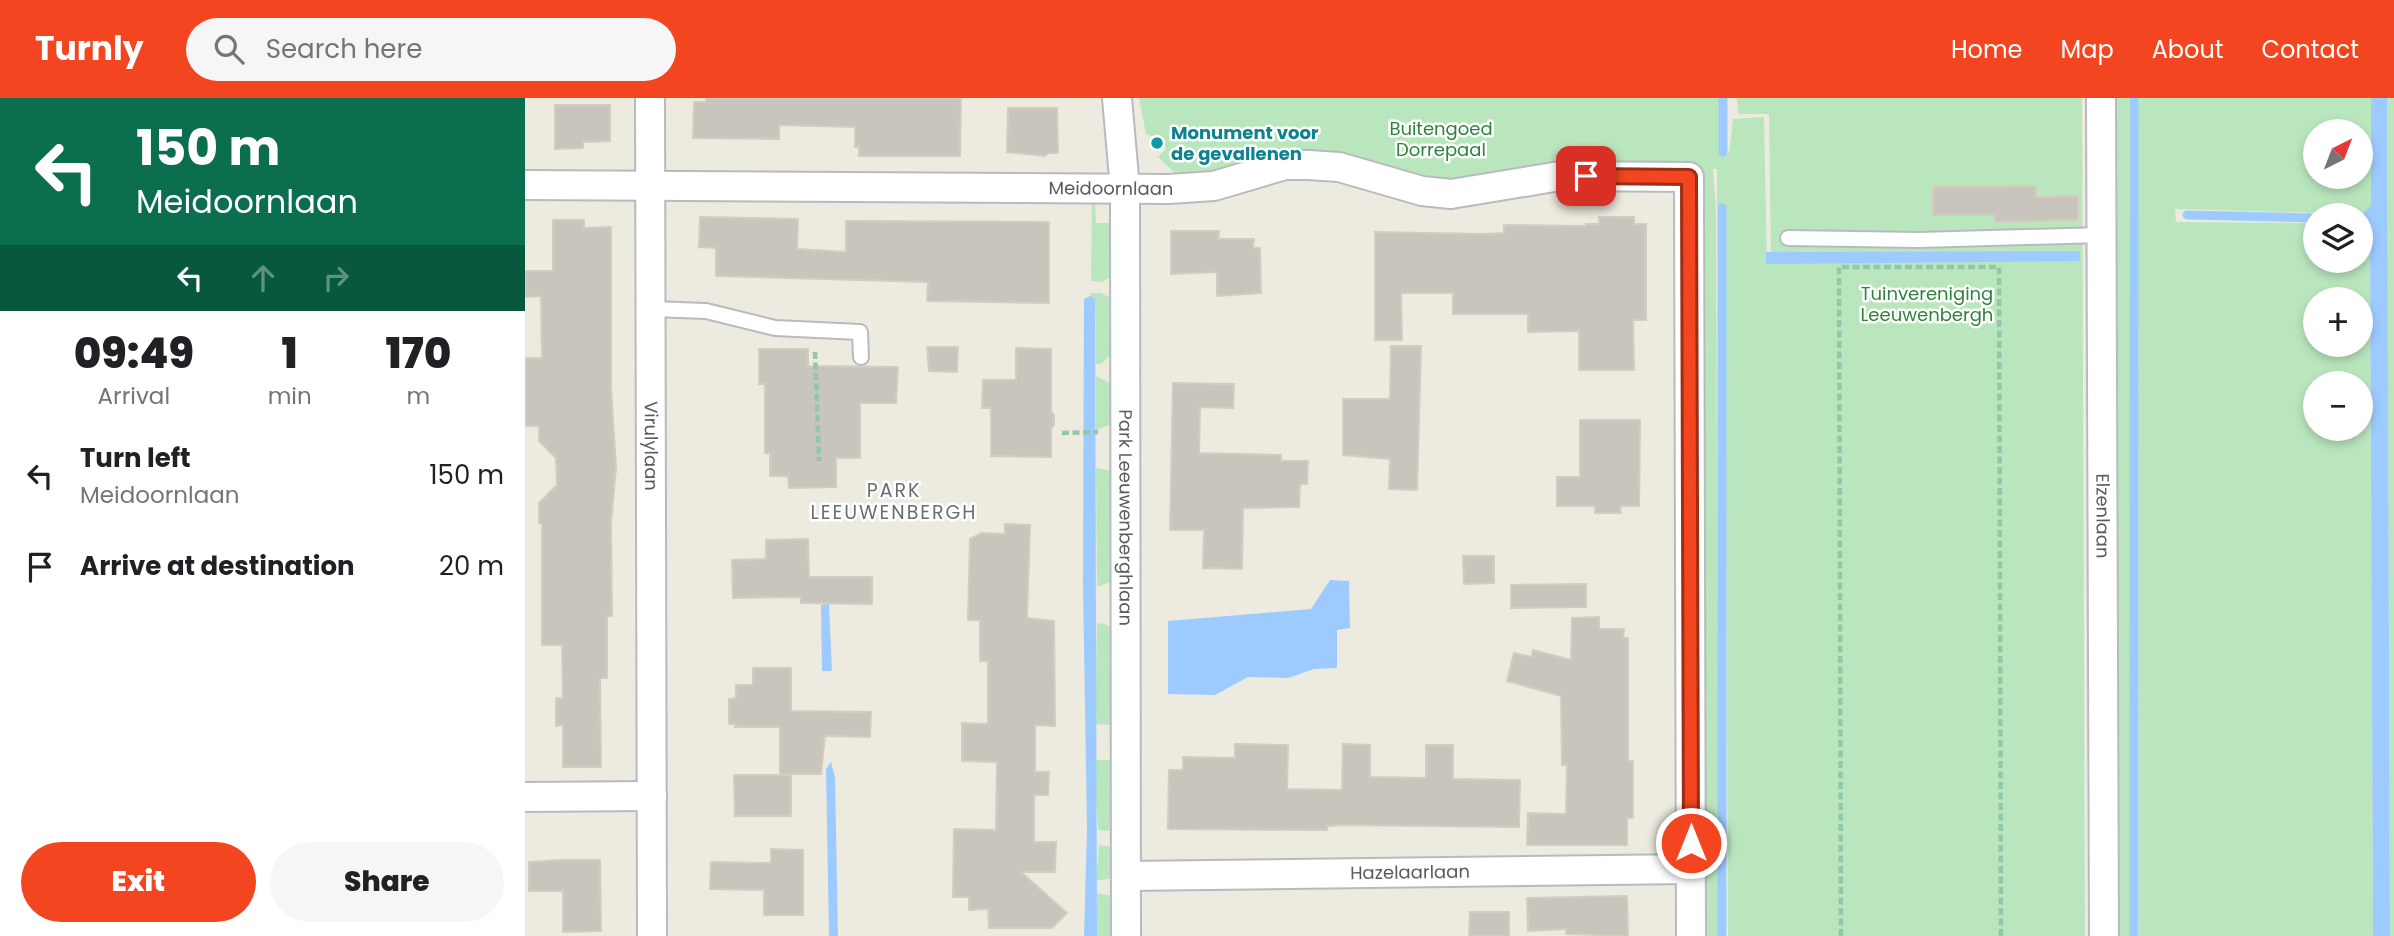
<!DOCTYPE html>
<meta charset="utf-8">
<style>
:root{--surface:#fff;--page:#f6f6f6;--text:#202124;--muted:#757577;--accent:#f24520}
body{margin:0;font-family:Poppins,sans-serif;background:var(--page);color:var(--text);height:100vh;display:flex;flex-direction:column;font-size:26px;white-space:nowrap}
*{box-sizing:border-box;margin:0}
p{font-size:23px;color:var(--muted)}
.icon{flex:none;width:38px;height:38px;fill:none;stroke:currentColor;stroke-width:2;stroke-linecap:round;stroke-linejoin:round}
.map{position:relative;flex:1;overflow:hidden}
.details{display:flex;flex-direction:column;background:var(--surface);width:525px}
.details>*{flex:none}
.banner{background:#0b6e4f;color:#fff;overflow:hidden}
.needle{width:46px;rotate:42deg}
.tools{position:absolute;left:1778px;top:21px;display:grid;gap:14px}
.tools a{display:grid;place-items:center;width:70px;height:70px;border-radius:50%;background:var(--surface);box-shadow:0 4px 10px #0003;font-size:35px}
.pin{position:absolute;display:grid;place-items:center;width:60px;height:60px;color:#fff;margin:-30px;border-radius:14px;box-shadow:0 4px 10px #0006}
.me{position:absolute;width:77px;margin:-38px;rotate:0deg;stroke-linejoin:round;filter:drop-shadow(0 0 5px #0008)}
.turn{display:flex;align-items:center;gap:24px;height:147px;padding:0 21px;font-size:32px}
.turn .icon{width:91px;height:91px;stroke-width:2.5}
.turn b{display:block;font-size:49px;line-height:60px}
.lanes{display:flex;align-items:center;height:66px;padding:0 21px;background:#0003;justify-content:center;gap:35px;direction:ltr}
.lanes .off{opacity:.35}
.eta{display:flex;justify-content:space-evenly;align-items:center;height:119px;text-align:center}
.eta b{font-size:42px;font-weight:800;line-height:49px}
.cta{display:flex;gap:14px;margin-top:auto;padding:14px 21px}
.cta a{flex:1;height:80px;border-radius:42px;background:var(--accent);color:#fff;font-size:28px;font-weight:800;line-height:80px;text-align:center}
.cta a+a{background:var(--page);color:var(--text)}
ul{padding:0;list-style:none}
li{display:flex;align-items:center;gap:21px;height:91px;padding:0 21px}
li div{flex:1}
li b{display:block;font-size:26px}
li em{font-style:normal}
header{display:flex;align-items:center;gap:42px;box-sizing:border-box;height:98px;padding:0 35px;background:var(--accent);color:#fff}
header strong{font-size:33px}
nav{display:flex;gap:38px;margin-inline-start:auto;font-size:24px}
.search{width:490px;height:63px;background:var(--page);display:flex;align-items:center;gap:18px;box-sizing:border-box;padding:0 24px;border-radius:38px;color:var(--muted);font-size:26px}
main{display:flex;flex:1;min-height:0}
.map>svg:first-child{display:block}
.green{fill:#bae6be;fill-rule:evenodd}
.water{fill:#9dcbff}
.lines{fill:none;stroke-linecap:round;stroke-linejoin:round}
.stream{stroke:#9dcbff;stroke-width:9}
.building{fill:#c8c5bd;stroke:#d2cdbe;stroke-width:2}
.lane-casing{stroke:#b8bac0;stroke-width:18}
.street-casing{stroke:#b8bac0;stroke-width:32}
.path{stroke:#92c8a7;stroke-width:4.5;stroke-dasharray:7 3.5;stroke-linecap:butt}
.lane{stroke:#fff;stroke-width:14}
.street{stroke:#fff;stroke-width:28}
.route-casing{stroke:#9d2d15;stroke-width:18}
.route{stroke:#f24520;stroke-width:12}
.culture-dot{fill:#0f9aa8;stroke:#fff;stroke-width:2.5}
.labels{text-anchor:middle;stroke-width:5;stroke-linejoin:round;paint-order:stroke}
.park-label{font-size:18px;fill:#2e833b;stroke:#fff}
.culture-label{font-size:18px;font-weight:bold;fill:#0d838f;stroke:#fff;text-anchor:start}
.street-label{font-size:18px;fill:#585c62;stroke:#fff}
.neighbourhood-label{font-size:19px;letter-spacing:2px;fill:#696e74;stroke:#fff}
</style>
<header>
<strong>Turnly</strong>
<div class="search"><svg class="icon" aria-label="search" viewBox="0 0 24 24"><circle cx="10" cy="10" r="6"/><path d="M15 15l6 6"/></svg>Search here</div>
<nav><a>Home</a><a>Map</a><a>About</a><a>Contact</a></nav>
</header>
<main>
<section class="details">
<div class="banner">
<div class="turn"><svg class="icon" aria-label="left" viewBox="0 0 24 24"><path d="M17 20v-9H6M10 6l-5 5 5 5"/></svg><div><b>150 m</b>Meidoornlaan</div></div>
<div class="lanes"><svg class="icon" aria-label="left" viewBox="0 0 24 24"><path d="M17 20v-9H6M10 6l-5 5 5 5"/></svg><svg class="icon off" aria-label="ahead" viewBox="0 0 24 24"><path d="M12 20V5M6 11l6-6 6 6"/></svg><svg class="icon off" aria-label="right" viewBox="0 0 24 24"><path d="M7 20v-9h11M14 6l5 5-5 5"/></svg></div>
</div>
<div class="eta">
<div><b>09:49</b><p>Arrival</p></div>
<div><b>1</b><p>min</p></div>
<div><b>170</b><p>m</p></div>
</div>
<ul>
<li><svg class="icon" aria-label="left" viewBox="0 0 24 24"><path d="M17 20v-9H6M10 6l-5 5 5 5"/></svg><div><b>Turn left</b><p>Meidoornlaan</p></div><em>150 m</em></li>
<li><svg class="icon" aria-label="arrive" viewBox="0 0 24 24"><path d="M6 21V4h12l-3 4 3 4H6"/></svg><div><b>Arrive at destination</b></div><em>20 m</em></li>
</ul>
<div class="cta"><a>Exit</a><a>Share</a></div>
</section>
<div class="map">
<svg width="1869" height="838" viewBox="0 0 1869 838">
<rect width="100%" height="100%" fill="#edebdf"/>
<g class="green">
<path d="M614 0H1196L1197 56 1204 55 1208 21 1239 19 1242 166H1246L1244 16H1213L1212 0H1557L1560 838H1203L1200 109H1192V71H1188L1191 111 1194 838H1179L1178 71 1023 70 917 86 693 77 655 80 633 59 641 51 637 42 621 36Z"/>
<path d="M1588 0H1604L1606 838H1592Z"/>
<path d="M1613 0H1846V107L1837 116 1650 111 1651 124 1790 125V163H1836V126H1839L1845 139 1848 838H1614ZM1790 33H1836V79H1790ZM1790 201H1836V247H1790ZM1790 285H1836V331H1790Z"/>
<path d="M1862 0H1869V838H1865Z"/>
<path d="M567 102H570L571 125H585V179L577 184 566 183Z"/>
<path d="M566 195H576L586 200V256L576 266H571L570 202 565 198Z"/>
<path d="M571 278 587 286V326L571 332Z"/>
<path d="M571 370 588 373V483L572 489Z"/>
<path d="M577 525 589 531 588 627 570 626 572 526Z"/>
<path d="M569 662H588V729L583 733 573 732Z"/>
<path d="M574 747 587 749V780L571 783Z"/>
<path d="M572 795 587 798V838H572Z"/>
</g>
<g class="water">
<path d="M1846 0H1862L1865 838H1848L1845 139 1837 116 1846 107Z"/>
<path d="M1555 153V163L1241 166V154Z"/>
<path d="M565 198 570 201 572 838H559L562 731 558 487 559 201Z"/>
<path d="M805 482 824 483 825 530 812 532V570L789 571 763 580 723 579 690 597 643 596V523L786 511Z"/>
<path d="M304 506 307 573H297L296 507Z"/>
<path d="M306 664 310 679 313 838H304L301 671Z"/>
</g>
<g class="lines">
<g class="stream">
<path d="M1609 0V838"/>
<path d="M1198 54V0"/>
<path d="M1197 110V838"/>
<path d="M1662 117 1790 120"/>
</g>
</g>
<g class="building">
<path d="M181 0H436L435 58H334V49H330V29L254 27V41L168 40 169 4H181Z"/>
<path d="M30 7H85V43L58 44V50L30 51Z"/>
<path d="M483 10H532L533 55H523L520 58 482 54Z"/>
<path d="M1511 88V99L1553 98V122L1470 124V117H1408V89Z"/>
<path d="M175 119 273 121 272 151 321 154V123L524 124V205L402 203 403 184 191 178V150L174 149Z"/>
<path d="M1074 119H1109V126H1121V222H1108L1109 272H1054V233L1003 234V216H928V195H876L877 242H850V134L959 136 979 135V127L1061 128V126H1074Z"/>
<path d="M28 122H59V130L86 129V290L91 369 86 425 87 518H82V580H75L76 669H38V627L31 628V600H38L37 547H17V425H14V405L32 387 31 360 14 343V328H0V260H17L16 198 0 199V173H28Z"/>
<path d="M646 133H694L693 141H729L728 150H735L736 195 692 198V174L646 176Z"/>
<path d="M866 248H896L892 392 864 391 865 361 818 357V301H865Z"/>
<path d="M402 249H433L432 274 404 273Z"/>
<path d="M491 250 526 251V313L529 317V327L526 331V359L466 358V310H457L458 282H491Z"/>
<path d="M234 251H283V268L373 269 371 305H335V360H311V389L264 390 263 378H245V355H240V286H234Z"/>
<path d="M648 285 709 286 708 310 675 309 674 355 756 357V363H783L782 386H775L774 409 718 410 717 471 678 470 679 432H645Z"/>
<path d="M1055 322H1115L1114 408H1095L1096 415H1070V408H1032V379H1055Z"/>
<path d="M480 426 505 427 502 520 529 523 530 628 510 627V674H524L523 697H509V744H531L530 774H496L542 815 527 830H464L463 811 444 812V799H428L429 731 471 732 472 664 437 663V625L463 626V563H455V522H443L445 441 457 435 480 436Z"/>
<path d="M283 441 284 479H347V506L276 505V499L208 500 207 462 241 461V442Z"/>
<path d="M938 458H969V485L939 486Z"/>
<path d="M1061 486V509L986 510V487Z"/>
<path d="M1074 519V531H1099L1098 540H1103V663H1108V720H1102V747H1002L1003 715 1041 716 1042 667H1037L1036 598 982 583 989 555 1007 559 1008 552 1046 562 1047 520Z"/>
<path d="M228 570H266V613L346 614 345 639 300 638 296 676H255V629H210L211 626H204V601L211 600V587H228Z"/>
<path d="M710 646 763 647 762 691 817 692 818 646 845 647V679L901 680V647H928V681L995 682 994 729 818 727 802 728V732L643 731 644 672H658V659L710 660Z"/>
<path d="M209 677H266V718H210Z"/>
<path d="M246 751 278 752V817H239V792L185 791 186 764 246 765Z"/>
<path d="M37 762H75L76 833 38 834V793H4V764Z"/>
<path d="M1102 798 1103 838 1041 836V831L1003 833 1002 800Z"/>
<path d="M945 814H984V838H944Z"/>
</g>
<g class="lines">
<g class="lane-casing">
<g id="lane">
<path d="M1263 140 1394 142 1577 137"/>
<path d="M126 211 181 213 250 230 335 234 336 259"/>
</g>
</g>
<g class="street-casing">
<g id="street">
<path id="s1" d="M125 0 127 838"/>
<path id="s2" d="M592 0 600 91 601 838"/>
<path id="s3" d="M1576 0 1579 838"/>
<path id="s4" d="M0 87 644 91 689 88 760 67H783L814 69 897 93 926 96 1035 78 1164 79 1166 838"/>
<path d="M0 699 127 698"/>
<path id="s5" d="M601 778 1166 771"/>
</g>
</g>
<g class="path">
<path d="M290 254 294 363"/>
<path d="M537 335 573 334"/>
<path d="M1316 838 1314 169H1474L1476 838"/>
</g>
<use href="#lane" class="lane"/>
<use href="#street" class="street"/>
</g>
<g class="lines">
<g class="route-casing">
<path id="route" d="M1061 78 1164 79 1166 745"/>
</g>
<use href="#route" class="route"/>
</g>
<circle class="culture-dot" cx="632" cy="45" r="7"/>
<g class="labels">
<g class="park-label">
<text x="916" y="37">Buitengoed<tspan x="916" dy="21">Dorrepaal</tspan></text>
<text x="1402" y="202">Tuinvereniging<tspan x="1402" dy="21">Leeuwenbergh</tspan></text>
</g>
<g class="culture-label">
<text x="646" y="41">Monument voor<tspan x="646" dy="21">de gevallenen</tspan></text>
</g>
<g class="street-label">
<text dy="6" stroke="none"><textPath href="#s4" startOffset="586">Meidoornlaan</textPath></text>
<text dy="6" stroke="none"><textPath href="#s1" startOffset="348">Virulylaan</textPath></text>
<text dy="6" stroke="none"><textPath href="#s2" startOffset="420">Park Leeuwenberghlaan</textPath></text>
<text dy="6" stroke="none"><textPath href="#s3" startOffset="418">Elzenlaan</textPath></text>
<text dy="6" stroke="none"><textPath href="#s5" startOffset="284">Hazelaarlaan</textPath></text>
</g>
<g class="neighbourhood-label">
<text x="369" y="399">PARK<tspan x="369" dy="22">LEEUWENBERGH</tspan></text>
</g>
</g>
</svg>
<div class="tools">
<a><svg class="needle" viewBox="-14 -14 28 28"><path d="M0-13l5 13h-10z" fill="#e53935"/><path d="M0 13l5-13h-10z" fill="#757577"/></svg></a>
<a><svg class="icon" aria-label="layers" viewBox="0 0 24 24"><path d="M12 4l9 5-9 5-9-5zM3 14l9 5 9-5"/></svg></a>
<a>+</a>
<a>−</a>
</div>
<div class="pin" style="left:1061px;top:78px;background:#d93025"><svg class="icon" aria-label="arrive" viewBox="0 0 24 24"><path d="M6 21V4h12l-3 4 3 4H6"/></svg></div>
<svg class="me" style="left:1166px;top:745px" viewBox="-20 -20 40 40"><circle r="17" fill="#f24520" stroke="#fff" stroke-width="3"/><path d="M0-11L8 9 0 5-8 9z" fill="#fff"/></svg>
</div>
</main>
